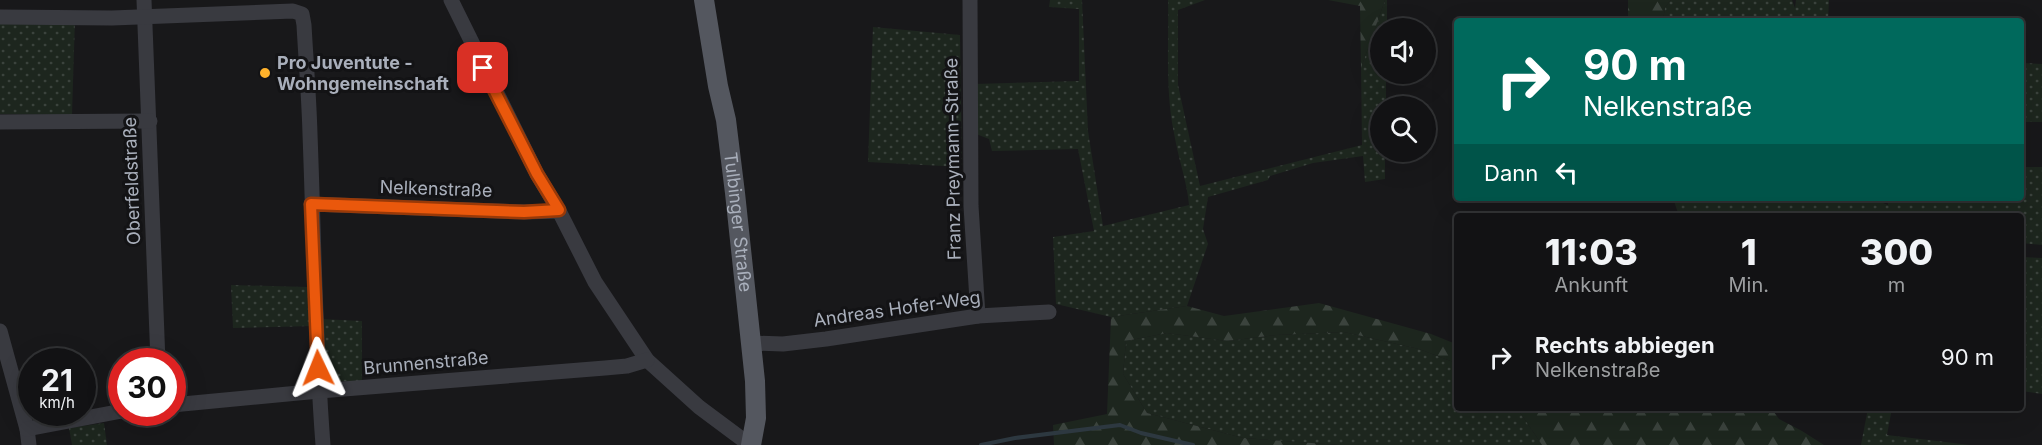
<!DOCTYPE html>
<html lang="de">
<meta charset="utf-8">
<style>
:root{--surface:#121214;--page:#1f2022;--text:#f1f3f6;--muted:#9c9ea0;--line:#313234}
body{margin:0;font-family:Inter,sans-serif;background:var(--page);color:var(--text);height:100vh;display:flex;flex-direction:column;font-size:22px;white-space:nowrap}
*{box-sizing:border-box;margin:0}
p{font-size:20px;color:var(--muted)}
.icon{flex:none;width:33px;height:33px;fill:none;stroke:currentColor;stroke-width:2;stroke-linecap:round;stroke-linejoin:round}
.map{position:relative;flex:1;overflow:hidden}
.details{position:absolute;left:1454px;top:213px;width:570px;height:198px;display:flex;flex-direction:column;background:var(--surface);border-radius:6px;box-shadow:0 6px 24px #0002,0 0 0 2px var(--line)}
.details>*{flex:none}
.banner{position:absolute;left:1454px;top:18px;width:570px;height:183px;border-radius:6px;box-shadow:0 6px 24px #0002,0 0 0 2px var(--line);background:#00695c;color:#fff;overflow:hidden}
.tools{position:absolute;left:1370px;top:18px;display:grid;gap:12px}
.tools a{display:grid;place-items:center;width:66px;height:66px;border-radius:50%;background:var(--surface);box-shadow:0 6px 24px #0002,0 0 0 2px var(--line);font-size:30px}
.speed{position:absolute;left:18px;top:348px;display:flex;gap:12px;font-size:30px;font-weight:700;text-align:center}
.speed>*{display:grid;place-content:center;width:78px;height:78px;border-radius:50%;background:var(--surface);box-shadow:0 6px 24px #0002,0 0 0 2px var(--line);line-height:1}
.speed small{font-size:15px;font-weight:400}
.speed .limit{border:9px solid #d22;background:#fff;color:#111}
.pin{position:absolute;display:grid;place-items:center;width:51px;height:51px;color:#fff;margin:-26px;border-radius:12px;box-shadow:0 3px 9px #0006}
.me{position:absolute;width:66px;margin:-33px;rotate:358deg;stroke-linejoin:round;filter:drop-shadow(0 0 4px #0008)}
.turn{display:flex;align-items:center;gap:21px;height:126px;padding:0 30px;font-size:27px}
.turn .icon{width:78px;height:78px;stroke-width:2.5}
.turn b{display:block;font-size:42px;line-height:51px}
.then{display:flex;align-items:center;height:57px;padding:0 30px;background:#0003;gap:12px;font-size:22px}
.eta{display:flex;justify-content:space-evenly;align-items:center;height:102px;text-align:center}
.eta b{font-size:36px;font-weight:800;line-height:42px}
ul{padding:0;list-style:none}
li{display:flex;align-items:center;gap:18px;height:84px;padding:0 30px}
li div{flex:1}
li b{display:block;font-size:22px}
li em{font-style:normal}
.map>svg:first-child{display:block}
.grass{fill:url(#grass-dots)}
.forest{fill:url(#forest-firs)}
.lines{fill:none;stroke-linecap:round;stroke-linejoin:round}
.stream{stroke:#2d3840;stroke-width:4}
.minor{stroke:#393a40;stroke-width:15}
.major{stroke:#54575f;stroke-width:20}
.route-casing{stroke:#983908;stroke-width:15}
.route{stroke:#ea580c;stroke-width:10}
.poi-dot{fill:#ffb22b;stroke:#131315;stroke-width:2}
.labels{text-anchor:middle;stroke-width:6;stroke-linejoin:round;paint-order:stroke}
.poi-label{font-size:18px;font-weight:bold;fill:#a9afbb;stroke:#131315;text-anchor:start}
.street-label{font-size:18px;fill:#a9afbb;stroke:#131315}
</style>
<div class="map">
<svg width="2042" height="445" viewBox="0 0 2042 445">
<defs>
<pattern id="grass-dots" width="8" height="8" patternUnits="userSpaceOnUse" patternTransform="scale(1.5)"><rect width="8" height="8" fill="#1d261e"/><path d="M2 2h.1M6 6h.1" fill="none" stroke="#3b433d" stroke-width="1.8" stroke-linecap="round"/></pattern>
<pattern id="forest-firs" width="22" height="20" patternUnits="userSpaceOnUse" patternTransform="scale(1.5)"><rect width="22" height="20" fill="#1d261e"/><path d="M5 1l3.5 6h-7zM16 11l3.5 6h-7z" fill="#3b433d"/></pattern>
</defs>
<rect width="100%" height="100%" fill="#18181a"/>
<g class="grass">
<path d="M1050 0H1082L1088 131 1103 226 1189 205C1187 181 1178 158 1174 133 1165 90 1169 44 1168 0H1205L1178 10V85L1200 186 1362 145 1361 68 1385 0H1387V28H1380V74H1386V106H1380V152H1385V179L1365 182 1363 156 1313 163 1270 176 1268 180 1208 197 1203 229 1208 244 1187 306 1111 317 1056 304 1053 237 1094 231 1078 149 992 151 989 139 976 134 974 84 1079 81V9L1049 7Z"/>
<path d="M1671 0H1792L1795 8 1796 0H1829L1828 21H1663L1665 7Z"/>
<path d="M0 17 75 18 72 115 0 114Z"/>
<path d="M873 27 960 35 962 167 868 162Z"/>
<path d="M2021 63 2042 64V122H2021Z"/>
<path d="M2021 167H2042V245L2021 243 2020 216H1679L1673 198H1871L1888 205 1887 198H2020Z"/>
<path d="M2021 257 2042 258V394L2021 391Z"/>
<path d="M231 285 309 287 312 326 233 328Z"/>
<path d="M321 319 362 321V382L324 381Z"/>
<path d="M1344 332 1419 349 1456 363V408H1517L1542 445H1339L1243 438 1147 413 1123 374 1126 341 1167 333 1227 341 1276 335Z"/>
<path d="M1868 408H1892L1887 435 1970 445H1861Z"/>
<path d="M104 423 107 445H72L69 428Z"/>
</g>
<g class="forest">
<path d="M1328 0H1385L1361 68 1360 6Z"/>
<path d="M1628 0H1671L1665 7 1663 21H1628Z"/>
<path d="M1319 303 1431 334 1456 344V363L1419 349 1344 332 1276 335 1227 341 1167 333 1126 341 1123 374 1147 413 1243 438 1339 445H1054L1053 425 1107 414 1111 317 1187 306 1224 316Z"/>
<path d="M1517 408H1771L1779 419 1802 431 1824 445H1542Z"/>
</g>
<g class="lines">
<path class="stream" d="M981 445 1015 438 1120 425 1141 433 1193 445"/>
<g class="minor">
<path d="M144 0 158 362"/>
<path d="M451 0 537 174 559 211 595 282 647 360 699 407 750 445"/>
<path d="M970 0 971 206 978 316"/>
<path d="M0 17 112 18 293 11 302 14 304 25C306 61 309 98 310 134 314 238 315 342 323 445"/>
<path d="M0 122 150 121"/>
<path d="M311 204 524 212 559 211"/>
<path d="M0 331 27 429 29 445"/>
<path d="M751 343 783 344 826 339 978 316 1049 312"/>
<path d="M172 405 319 391 605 368 627 366 647 360"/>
<path d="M27 429 122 411"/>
</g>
<path class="major" id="s1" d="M704 0 718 86 726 120 735 193 755 381 756 418 751 445"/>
</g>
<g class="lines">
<g class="route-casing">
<path id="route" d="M318 368 311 204 524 212 559 210 537 174 483 68"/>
</g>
<use href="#route" class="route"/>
</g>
<circle class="poi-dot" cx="265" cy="73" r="6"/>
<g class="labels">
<g class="poi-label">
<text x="277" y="69">Pro Juventute -<tspan x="277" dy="21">Wohngemeinschaft</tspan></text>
</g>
<g class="street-label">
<text transform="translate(953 159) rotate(-91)" y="6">Franz Preymann-Straße</text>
<text transform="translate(132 181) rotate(-92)" y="6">Oberfeldstraße</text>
<text transform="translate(436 189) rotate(2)" y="6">Nelkenstraße</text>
<text dy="6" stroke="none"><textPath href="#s1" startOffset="225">Tulbinger Straße</textPath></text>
<text transform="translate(897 309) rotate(-8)" y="6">Andreas Hofer-Weg</text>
<text transform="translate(426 363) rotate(-5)" y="6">Brunnenstraße</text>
</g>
</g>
</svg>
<div class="tools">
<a><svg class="icon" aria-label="sound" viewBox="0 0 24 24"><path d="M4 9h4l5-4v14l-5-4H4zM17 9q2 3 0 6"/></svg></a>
<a><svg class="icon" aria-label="search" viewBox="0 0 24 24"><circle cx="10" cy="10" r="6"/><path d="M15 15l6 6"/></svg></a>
</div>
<div class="speed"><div>21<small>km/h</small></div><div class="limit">30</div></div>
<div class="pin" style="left:483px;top:68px;background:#d93025"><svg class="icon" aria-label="arrive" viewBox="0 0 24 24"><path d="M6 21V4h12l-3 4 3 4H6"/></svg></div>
<svg class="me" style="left:318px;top:368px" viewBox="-20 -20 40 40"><path d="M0-17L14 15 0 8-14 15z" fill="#ea580c" stroke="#fff" stroke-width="4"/></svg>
<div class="banner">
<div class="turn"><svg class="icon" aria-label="right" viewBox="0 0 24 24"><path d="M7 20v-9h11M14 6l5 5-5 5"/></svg><div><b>90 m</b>Nelkenstraße</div></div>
<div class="then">Dann<svg class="icon" aria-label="left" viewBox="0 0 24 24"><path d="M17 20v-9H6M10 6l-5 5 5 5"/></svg></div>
</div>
<section class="details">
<div class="eta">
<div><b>11:03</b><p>Ankunft</p></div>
<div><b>1</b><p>Min.</p></div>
<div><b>300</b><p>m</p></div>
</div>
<ul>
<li><svg class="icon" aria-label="right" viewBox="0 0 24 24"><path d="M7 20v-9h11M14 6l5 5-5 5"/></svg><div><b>Rechts abbiegen</b><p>Nelkenstraße</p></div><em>90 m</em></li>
</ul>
</section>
</div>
